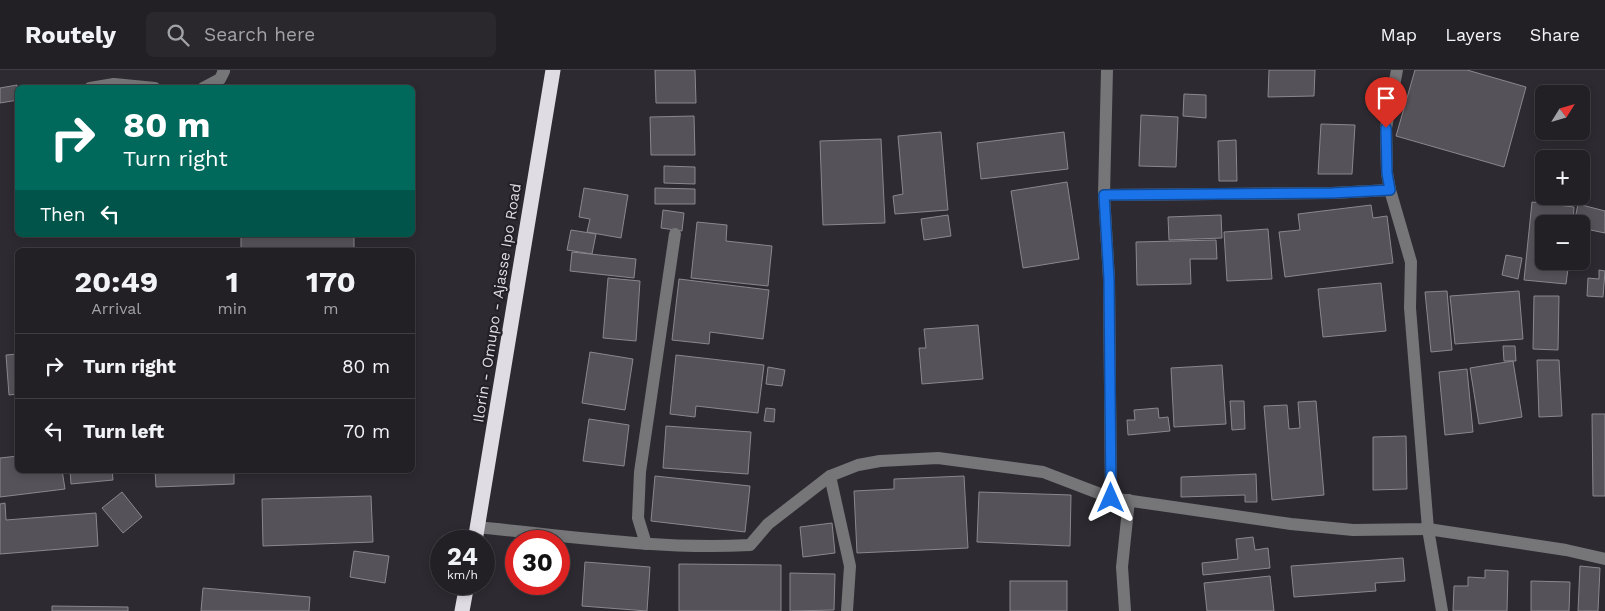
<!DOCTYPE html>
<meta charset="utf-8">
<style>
:root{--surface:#222025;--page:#2a282d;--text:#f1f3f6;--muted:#a2a3a7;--line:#3f3e42}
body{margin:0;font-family:"Work Sans",sans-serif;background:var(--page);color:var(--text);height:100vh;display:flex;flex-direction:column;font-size:19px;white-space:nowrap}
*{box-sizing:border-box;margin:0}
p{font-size:16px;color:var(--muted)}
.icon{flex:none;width:28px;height:28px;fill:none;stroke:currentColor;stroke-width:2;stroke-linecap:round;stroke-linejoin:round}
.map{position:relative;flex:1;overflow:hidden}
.panel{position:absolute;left:15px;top:178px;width:400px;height:225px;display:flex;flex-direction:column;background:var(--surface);border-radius:8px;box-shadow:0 2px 8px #0003,0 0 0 1px var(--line)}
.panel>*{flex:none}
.banner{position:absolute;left:15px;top:15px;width:400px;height:152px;border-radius:8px;box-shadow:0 2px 8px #0003,0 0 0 1px var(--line);background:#00695c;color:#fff;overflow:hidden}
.needle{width:32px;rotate:53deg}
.fabs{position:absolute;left:1535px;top:15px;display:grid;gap:10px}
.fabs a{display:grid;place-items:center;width:55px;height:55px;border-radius:8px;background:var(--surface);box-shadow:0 2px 8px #0003,0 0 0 1px var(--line);font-size:25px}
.speed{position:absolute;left:430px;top:460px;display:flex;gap:10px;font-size:25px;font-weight:700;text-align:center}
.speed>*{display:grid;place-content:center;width:65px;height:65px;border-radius:50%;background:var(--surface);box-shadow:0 2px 8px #0003,0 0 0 1px var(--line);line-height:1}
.speed small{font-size:12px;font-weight:400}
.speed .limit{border:8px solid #d22;background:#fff;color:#111}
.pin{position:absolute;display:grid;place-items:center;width:42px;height:42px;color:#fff;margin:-51px -21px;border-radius:50% 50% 50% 0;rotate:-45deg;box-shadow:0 0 5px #0007}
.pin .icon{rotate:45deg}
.me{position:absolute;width:55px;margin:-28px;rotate:0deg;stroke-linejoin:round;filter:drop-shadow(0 0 4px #0008)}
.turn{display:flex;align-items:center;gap:18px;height:105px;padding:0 25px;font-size:22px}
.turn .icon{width:65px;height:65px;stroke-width:2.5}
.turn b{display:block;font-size:35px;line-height:42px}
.then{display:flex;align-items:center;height:48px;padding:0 25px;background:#0003;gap:10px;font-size:19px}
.eta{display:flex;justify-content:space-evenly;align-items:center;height:85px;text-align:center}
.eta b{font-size:30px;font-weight:700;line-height:35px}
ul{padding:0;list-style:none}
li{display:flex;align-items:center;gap:15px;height:65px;padding:0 25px;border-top:1px solid var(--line)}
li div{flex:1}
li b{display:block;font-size:19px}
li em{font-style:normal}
header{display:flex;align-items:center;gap:30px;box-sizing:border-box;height:70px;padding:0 25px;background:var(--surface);border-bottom:1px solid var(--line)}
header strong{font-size:24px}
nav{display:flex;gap:28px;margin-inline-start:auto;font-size:18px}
.search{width:350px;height:45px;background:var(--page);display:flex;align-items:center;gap:12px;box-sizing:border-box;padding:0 18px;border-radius:8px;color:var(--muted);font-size:19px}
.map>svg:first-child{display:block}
.building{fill:#555259;stroke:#8a888f}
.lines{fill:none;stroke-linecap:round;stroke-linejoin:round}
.minor{stroke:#767578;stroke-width:12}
.highway{stroke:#dfdce4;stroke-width:15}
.route-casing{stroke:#114b97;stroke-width:12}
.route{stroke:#1a73e8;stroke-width:9}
.labels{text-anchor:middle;stroke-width:4.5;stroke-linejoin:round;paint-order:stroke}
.street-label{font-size:15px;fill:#dfdde1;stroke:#232127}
</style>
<header>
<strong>Routely</strong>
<div class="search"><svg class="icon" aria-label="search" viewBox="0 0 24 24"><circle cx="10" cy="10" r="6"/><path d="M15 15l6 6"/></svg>Search here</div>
<nav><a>Map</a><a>Layers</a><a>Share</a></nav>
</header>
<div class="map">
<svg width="1605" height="541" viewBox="0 0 1605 541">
<rect width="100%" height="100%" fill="#2d2b31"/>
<g class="building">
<path d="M655 0H695L696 33H656Z"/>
<path d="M1269 0H1315L1314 26 1268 27Z"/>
<path d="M1415 0H1467L1526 17 1504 97 1396 66Z"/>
<path d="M17 15 18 30 0 33V18Z"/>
<path d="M1184 24 1206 25V48L1183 46Z"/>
<path d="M1141 45 1178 47 1176 97 1139 96Z"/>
<path d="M694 46 695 85H651L650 47Z"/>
<path d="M1321 54 1355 55 1352 104H1318Z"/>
<path d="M941 62 948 140 895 144 893 126 903 124 898 66Z"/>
<path d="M1064 62 1068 99 981 109 977 73Z"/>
<path d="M881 69 885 153 823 155 820 71Z"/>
<path d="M1236 70 1237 111H1219L1218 71Z"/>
<path d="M664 96 695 97V114L664 113Z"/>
<path d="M1067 112 1079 189 1023 198 1011 121Z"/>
<path d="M584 118 628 125 621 168 587 162 590 149 579 147Z"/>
<path d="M655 118 695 119V134H655Z"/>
<path d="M1532 132 1574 137 1573 154H1544V191H1569L1566 214 1524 210Z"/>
<path d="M1578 134 1605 141V163L1581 158V154H1574Z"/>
<path d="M1371 135 1373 148 1387 146 1393 193 1285 207 1279 162 1300 160 1298 144Z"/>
<path d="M663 140 684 143 682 161 661 158Z"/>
<path d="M948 145 951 166 924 170 921 149Z"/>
<path d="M1221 145 1222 168 1169 170 1168 147Z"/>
<path d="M697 152 727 155 726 171 772 176 768 216 691 208Z"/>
<path d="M1268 159 1272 209 1227 211 1224 162Z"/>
<path d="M571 160 596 164 592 184 567 180Z"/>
<rect x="241" y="165" width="113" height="15"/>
<path d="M1216 170 1217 189H1190L1191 214 1137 215 1136 172Z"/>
<path d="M572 182 636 189 634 208 570 201Z"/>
<path d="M1506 185 1522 188 1518 209 1502 205Z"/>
<path d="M1599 200 1605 201 1603 227 1587 226 1588 208 1599 209Z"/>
<path d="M608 208 640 211 636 271 603 268Z"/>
<path d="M679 209 769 220 763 269 710 262 709 274 672 270Z"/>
<path d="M1381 213 1386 261 1323 267 1318 219Z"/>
<path d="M1447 221 1452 280 1431 282 1425 222Z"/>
<path d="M1519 221 1523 269 1455 274 1450 226Z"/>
<path d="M1534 226H1559L1558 280 1533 279Z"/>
<path d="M978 255 983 309 922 314 919 278H926L924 259Z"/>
<path d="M1503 276H1515L1516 291H1504Z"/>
<path d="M590 282 633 289 625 340 582 333Z"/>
<path d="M18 284V324L9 325 6 285Z"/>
<path d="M676 285 764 295 758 343 696 336 695 347 670 344Z"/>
<path d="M1537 290H1559L1562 346 1539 347Z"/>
<path d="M1513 291 1522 347 1479 354 1470 298Z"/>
<path d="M1222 295 1226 354 1174 357 1171 298Z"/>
<path d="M768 297 785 300 782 316 766 314Z"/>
<path d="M1467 299 1473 362 1445 365 1439 302Z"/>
<path d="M1230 331H1244L1245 359 1232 360Z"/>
<path d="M1316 331 1324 425 1272 430 1264 336 1287 335 1289 359 1300 358 1298 332Z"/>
<path d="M766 338 775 339 774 352 764 351Z"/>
<path d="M1158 338 1159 348 1168 347 1170 361 1128 365 1127 350H1135L1134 340Z"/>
<path d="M1592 344H1605V426H1593Z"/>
<path d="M589 349 629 355 624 396 583 391Z"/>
<path d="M666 356 751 362 748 404 663 398Z"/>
<path d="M1406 366 1407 419 1373 420V367Z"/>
<path d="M18 386V400H62L65 419 0 427V388Z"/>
<path d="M70 400H112L113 410 71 414Z"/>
<path d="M155 400H234V414L156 417Z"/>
<path d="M1256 404 1257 432H1245V425L1181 427V407Z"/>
<path d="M655 406 750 416 745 462 651 451Z"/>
<path d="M964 406 968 478 857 483 854 421 894 419V409Z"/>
<path d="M122 422 142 447 123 463 102 438Z"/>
<path d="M979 422 1071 425 1070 476 977 472Z"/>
<path d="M371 426 373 472 263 476 262 429Z"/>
<path d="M5 433 6 450 96 443 98 476 0 484V434Z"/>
<path d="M832 453 835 483 803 487 800 457Z"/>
<path d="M1253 467 1255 480 1268 478 1270 498 1203 505 1202 493 1238 489 1236 469Z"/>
<path d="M354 481 389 486 385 513 350 507Z"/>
<path d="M1403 488 1405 511 1375 513 1376 521 1294 527 1291 496Z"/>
<path d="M585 492 650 497 647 541 582 536Z"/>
<path d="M679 494 781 495V541H679Z"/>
<path d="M1580 496 1600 498 1598 541H1578Z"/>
<path d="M1485 500 1508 501 1507 541H1453L1454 516H1468V507L1485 508Z"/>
<path d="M790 503 835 504 834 540 790 541Z"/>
<path d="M1270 506 1274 541H1207L1204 513Z"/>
<rect x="1010" y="511" width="57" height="30"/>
<path d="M1531 511 1570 512 1569 541H1531Z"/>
<path d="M203 518 310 527 309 541H201Z"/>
<path d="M52 536 128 537V541H52Z"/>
</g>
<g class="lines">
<g class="minor">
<path d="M1107 0 1104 125 1109 209 1111 428"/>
<path d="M90 18 114 14 155 18"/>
<path d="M203 18 220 9 224 1 223 0"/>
<path d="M1104 125 1332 123 1390 120"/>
<path d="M830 406 850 496 847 541"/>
<path d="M477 457C568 466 659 480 750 475L768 454 830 406 858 395 880 391 938 388 1043 402 1111 428 1291 454 1353 460 1428 459 1410 238 1411 192 1390 120 1387 103 1386 58 1397 0"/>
<path d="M646 474 638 448 640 402 675 164"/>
<path d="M1125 541 1122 497 1129 430"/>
<path d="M1442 541 1428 459 1566 480 1605 489"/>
</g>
<g class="highway">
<path d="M475 471 553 0"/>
<path d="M462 541 467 514"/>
</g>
</g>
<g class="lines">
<g class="route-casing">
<path id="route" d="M1111 428 1109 209 1104 125 1332 123 1390 120 1387 103 1386 58"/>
</g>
<use href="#route" class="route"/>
</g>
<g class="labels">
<g class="street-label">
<text transform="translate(497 233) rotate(-81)" y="5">Ilorin - Omupo - Ajasse Ipo Road</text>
</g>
</g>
</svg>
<div class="fabs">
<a><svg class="needle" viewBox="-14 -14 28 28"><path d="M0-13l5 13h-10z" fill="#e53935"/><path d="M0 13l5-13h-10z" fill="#a2a3a7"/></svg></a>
<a>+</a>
<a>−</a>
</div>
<div class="speed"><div>24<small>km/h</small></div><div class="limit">30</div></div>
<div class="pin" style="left:1386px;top:58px;background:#d93025"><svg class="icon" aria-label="arrive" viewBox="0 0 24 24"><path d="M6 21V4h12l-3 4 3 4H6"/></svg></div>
<svg class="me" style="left:1111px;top:428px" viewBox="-20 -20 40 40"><path d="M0-17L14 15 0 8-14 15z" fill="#1a73e8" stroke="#fff" stroke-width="4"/></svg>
<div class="banner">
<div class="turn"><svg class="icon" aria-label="right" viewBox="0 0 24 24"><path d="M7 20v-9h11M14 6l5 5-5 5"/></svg><div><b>80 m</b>Turn right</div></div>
<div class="then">Then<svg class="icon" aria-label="left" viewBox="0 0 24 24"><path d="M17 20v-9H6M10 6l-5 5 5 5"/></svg></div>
</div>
<section class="panel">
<div class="eta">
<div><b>20:49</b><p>Arrival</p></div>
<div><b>1</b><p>min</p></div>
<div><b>170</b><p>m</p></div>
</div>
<ul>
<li><svg class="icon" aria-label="right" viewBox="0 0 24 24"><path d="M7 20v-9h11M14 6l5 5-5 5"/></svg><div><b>Turn right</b></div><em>80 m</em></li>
<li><svg class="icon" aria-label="left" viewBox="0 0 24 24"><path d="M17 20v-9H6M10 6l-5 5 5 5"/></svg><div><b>Turn left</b></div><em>70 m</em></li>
</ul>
</section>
</div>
